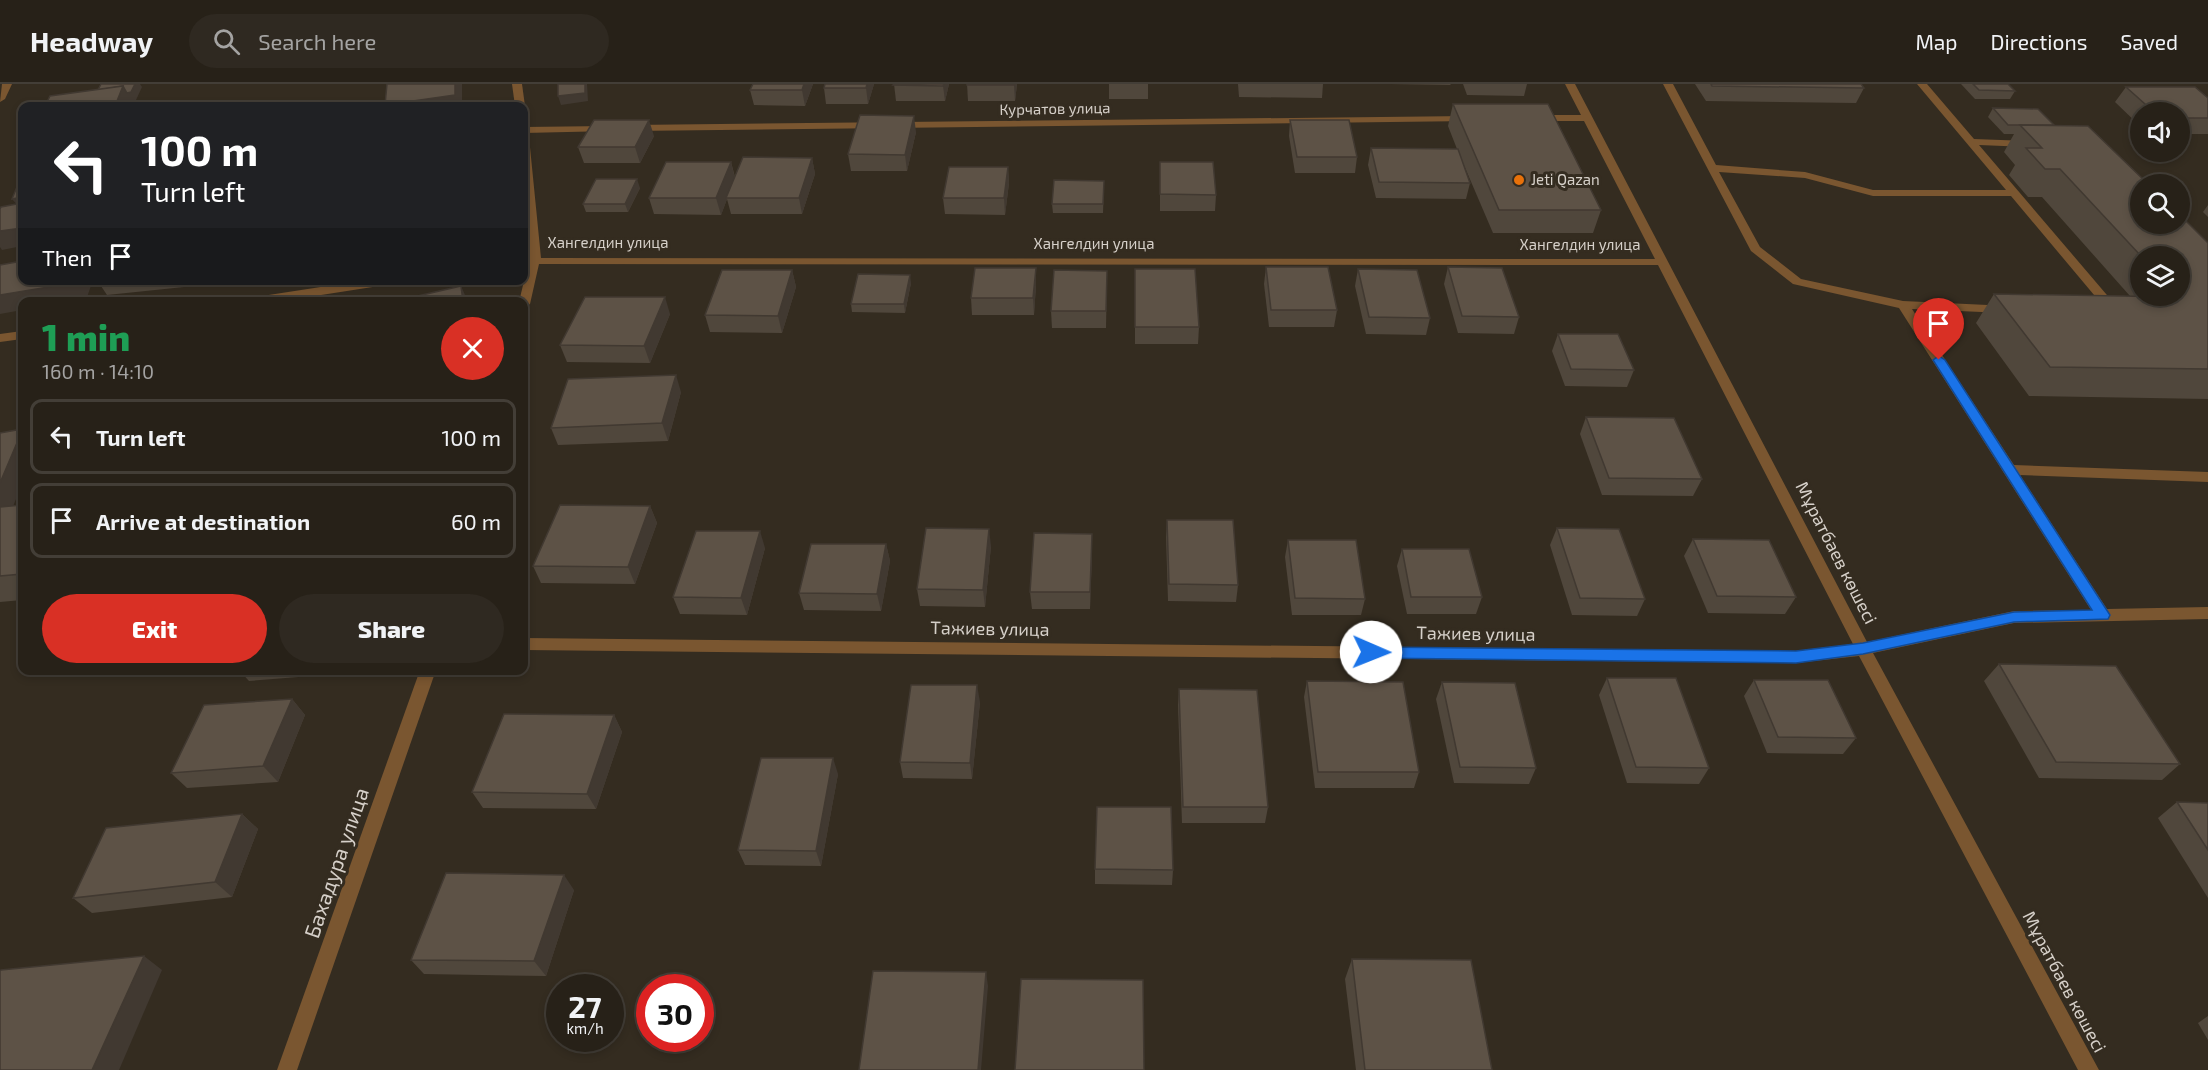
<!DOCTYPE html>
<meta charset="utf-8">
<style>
:root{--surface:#272118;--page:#2f2921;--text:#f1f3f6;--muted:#a4a3a2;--line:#433e37;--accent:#d93025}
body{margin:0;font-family:"Exo 2",sans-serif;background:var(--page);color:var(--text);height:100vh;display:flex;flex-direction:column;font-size:22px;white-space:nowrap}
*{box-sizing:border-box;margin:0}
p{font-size:20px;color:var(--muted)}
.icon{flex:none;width:33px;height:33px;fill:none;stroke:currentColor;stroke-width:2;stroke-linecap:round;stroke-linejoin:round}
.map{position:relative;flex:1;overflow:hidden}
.side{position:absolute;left:18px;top:213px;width:510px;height:378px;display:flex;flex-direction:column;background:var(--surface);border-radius:12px;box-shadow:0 3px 9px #0003,0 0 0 2px var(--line)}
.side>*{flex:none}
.banner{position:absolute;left:18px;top:18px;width:510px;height:183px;border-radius:12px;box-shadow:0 3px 9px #0003,0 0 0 2px var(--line);background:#202124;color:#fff;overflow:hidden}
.controls{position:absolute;left:2130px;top:18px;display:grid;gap:12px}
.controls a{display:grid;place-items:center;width:60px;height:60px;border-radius:50%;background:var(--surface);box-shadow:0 3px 9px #0003,0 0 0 2px var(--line);font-size:30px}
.speed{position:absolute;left:546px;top:890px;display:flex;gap:12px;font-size:30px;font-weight:700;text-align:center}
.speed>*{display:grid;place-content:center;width:78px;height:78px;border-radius:50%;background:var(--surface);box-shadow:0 3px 9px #0003,0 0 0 2px var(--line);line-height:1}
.speed small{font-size:15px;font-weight:400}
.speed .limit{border:9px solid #d22;background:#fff;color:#111}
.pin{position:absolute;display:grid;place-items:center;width:51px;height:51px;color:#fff;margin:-62px -26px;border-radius:50% 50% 50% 0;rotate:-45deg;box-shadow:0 0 6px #0007}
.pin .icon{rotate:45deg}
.me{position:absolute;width:66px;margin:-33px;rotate:91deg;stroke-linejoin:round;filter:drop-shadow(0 0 4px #0008)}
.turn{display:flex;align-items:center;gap:21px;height:126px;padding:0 24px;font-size:27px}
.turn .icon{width:78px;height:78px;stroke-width:2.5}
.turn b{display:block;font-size:42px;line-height:51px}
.then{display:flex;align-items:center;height:57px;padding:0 24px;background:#0003;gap:12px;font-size:22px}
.round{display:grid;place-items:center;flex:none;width:63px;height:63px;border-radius:32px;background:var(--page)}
.head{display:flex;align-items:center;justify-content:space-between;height:102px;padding:0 24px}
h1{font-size:36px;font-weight:800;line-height:45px;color:#1e9e55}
.cta{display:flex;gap:12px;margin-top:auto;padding:12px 24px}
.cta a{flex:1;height:69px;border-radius:36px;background:var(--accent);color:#fff;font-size:24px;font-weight:800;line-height:69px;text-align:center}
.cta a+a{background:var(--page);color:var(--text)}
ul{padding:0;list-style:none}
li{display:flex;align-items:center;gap:18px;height:75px;margin:0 12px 9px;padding:0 12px;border:3px solid var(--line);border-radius:12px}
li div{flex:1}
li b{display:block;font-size:22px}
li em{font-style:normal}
header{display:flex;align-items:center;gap:36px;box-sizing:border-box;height:84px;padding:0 30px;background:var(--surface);border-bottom:2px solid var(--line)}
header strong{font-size:28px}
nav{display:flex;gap:33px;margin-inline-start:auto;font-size:21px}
.search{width:420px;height:54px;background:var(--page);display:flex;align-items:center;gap:15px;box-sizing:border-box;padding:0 21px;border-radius:33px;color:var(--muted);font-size:22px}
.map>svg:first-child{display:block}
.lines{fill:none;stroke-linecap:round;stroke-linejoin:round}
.minor{fill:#7a5630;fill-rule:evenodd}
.wall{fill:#50473c;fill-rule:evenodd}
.shaded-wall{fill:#413931}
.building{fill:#5d5246;stroke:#413931;stroke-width:1.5}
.route{fill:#1a73e8;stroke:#114b97;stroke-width:1.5}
.food-dot{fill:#e8710a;stroke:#342c20;stroke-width:2}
.labels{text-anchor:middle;stroke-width:6;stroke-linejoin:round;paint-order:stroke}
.far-street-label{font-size:15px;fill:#d6d0c9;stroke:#342c20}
.far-poi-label{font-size:15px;fill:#d6d0c9;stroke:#342c20;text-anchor:start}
.street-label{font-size:18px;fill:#d6d0c9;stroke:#342c20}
.near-street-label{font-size:21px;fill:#d6d0c9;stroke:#342c20}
</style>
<header>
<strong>Headway</strong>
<div class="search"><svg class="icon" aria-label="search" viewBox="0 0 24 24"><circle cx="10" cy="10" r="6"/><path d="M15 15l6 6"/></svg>Search here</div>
<nav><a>Map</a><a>Directions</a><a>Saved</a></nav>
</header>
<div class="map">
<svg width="2208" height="986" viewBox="0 0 2208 986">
<rect width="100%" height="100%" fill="#342c20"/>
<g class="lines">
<g class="minor">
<path d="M2 0H12L5 15 0 18Z"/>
<path d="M512 0H522L525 22 524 24 515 22Z"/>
<path d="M1565 0H1575L1867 558 2014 527 2091 526 1899 224 1793 200 1751 167 1663 0H1673L1716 81 1805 88 1873 106H2006L1917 0H1927L1974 55 2028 57 2033 60 2028 63 1979 61 2118 224V230H2110L2011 112H1873L1805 94 1719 88 1760 163 1801 195 1903 217 2009 222 2011 225 2005 229 1912 225 2014 381 2208 388V398L2020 391 2107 525 2208 523V535L2014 539 1873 569 2099 986H2078L1859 572 1796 579 524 566V554L1796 567 1853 560 1658 181 539 180 530 220 524 224V218H519L528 180H524V174H529L524 107V50L529 53 541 174 1655 175 1584 37H1534L1529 34 1534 31H1581Z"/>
<path d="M1468 32 1472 33V37L631 47 626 44 631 41Z"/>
<path d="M607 42 612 45 611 47 524 49V43Z"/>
<path d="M366 196H398L392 200 276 218H243L249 214Z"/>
<path d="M22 247V255L0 258V250Z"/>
<path d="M420 586H436L297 986H277Z"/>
</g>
</g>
<g class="wall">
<path d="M813 0 805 22 754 21 750 6Z"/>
<path d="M874 0 868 20H826L824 4Z"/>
<path d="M894 0H949L945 17H896Z"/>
<path d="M967 0H1017L1015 17H968Z"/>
<rect x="1109" y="0" width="39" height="15"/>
<path d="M1238 0H1323L1322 14 1239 13Z"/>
<path d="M1390 0H1451L1450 1Z"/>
<path d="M1463 0H1527L1524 12 1467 11Z"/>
<path d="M1695 0H1861L1864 4 1856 19 1706 17Z"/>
<path d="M1961 0H2008L2015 7 2010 15H1975Z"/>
<path d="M2126 3 2208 14V50H2180V28H2140V42L2115 18Z"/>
<path d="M1453 20 1601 126 1593 149H1493L1463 79 1470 99 1466 115 1376 114 1368 81 1371 64 1457 65 1448 42Z"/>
<path d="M1993 24 2054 41 2208 159V315L2029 312 1976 239 1994 210 2130 212 2042 113H2028L2009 91 2015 81 2004 68 2014 50H2004L1988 33ZM2140 172H2180V212H2140Z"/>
<path d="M1290 36 1357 73 1355 89H1295L1289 52Z"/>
<path d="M916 48 907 87H851L848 70Z"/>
<path d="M654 52 640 79H584L578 63Z"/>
<path d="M812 74 815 90 802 130H731L727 115 721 131 654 130 649 114 731 78 735 93Z"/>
<path d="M1160 78 1216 111 1215 127H1160Z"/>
<path d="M1008 83 1009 99 1005 131 945 130 943 114Z"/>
<path d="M1104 97 1103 129H1053L1052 120Z"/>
<path d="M640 104 628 128H586L583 120Z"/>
<path d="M2208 121V133L2203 128Z"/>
<path d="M1266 183 1337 226 1334 243H1269L1264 200Z"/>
<path d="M1448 183 1519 233 1514 250 1458 249 1444 200Z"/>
<path d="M1135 185 1199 243 1198 260H1135Z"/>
<path d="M1358 185 1430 234 1426 251 1366 250 1355 202Z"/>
<path d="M792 186 796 203 782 249 710 248 705 231Z"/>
<path d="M1107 187 1106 244H1052L1051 227Z"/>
<path d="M104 196H187L184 203 107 211 101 202Z"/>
<path d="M911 199 905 229 852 228 851 220Z"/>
<path d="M1036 201 1034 231H972L971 214Z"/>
<path d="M670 230 650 279 567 278 560 261Z"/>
<path d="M1558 250 1634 286 1627 303 1565 302 1552 267Z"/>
<path d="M681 308 668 357 558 361 551 344Z"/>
<path d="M1586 333 1702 395 1693 412 1602 411 1580 350Z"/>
<path d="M0 349 13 422 22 421V516L0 518Z"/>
<path d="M650 422 657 439 635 500 541 499 533 482Z"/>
<path d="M1167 436 1238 501 1236 518 1168 517 1166 453Z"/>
<path d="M1557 444 1645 515 1637 532 1572 531 1550 461Z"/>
<path d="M1693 455 1796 513 1785 530 1708 529 1684 472Z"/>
<path d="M1288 456 1365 515 1361 531H1292L1285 473Z"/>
<path d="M886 460 890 477 881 527 804 526 799 509Z"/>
<path d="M991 462 985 523 920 522 917 505Z"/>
<path d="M765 464 747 531 680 530 673 513Z"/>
<path d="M1402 465 1482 513 1476 530H1407L1397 482Z"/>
<path d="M1092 467 1090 525H1032L1030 508Z"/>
<path d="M1999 580 2180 680 2162 696 2039 694 1984 597Z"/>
<path d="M239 586H326L324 591 249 597Z"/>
<path d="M1607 594 1709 684 1699 700 1627 699 1599 611Z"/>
<path d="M1754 596 1856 654 1843 670 1767 669 1744 612Z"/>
<path d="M1307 597 1419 688 1414 704H1315L1304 613Z"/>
<path d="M1442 598 1536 684 1529 700 1454 699 1436 615Z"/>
<path d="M1179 605 1268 723 1265 739H1182L1178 621Z"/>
<path d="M292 615 305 631 278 698 187 704 171 689Z"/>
<path d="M980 618 972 695 903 694 900 678Z"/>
<path d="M614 631 622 648 596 725 483 724 472 708Z"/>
<path d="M838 690 821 782 745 781 738 766Z"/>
<path d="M2177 718 2208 719V814L2158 734Z"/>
<path d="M242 730 258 745 232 813 92 829 73 814Z"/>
<path d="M1095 785 1173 786 1172 801 1095 800Z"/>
<path d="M574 806 546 892 424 890 411 876Z"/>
<path d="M1352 875 1492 986H1356L1345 895Z"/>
<path d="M2208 932V956L2198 939Z"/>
</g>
<g class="shaded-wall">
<path d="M135 0H140L142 3 136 16 132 17 133 18 131 22H115L123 2Z"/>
<path d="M455 0H462V22H385V21Z"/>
<path d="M585 0H587L588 17 561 21 558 12Z"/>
<path d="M804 0H813L805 22 802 6Z"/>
<path d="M867 0H874L868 20 866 4Z"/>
<path d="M944 0H949L945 17 943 2Z"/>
<path d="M1014 0H1017L1015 17 1014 1Z"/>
<path d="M914 32 916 48 907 87 905 71Z"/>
<path d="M649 36 654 52 640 79 635 63Z"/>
<path d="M812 74 815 90 802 130 799 114Z"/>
<path d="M731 78 735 95 726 114 727 115 721 131 716 114Z"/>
<path d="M1008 83 1009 99 1005 131 1004 114Z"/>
<path d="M637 95 640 104 628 128 625 120Z"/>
<path d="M22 113V123H19L12 115Z"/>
<path d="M22 144V162L2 166 0 163V147Z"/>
<path d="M1036 184V201L1034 231 1033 214Z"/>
<path d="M792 186 796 203 782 249 778 232Z"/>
<path d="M910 191 911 199 905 229 904 220Z"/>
<path d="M74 196H93L86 216 75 218H22V226L0 230V211Z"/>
<path d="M180 196H187L184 203Z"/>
<path d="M461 202 468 218H463Z"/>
<path d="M665 213 670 230 650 279 644 262Z"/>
<path d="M676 291 681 308 668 357 662 339Z"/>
<path d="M22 347V400L12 425 0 427V399Z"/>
<path d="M650 422 657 439 635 500 628 483Z"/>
<path d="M989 445 991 462 985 523 983 506Z"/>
<path d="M760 447 765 464 747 531 741 514Z"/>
<path d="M1092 450V467L1090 525V508Z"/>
<path d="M886 460 890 477 881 527 877 510Z"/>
<path d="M977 601 980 618 972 695 970 679Z"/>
<path d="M292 615 305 631 278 698 263 682Z"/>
<path d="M614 631 622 648 596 725 587 710Z"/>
<path d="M833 674 838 690 821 782 816 767Z"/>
<path d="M242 730 258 745 232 813 215 798Z"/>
<path d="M564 791 574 806 546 892 534 877Z"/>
<path d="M144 872 162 886 119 986H92Z"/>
<path d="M986 888 988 902 981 986H978Z"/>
</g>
<g class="building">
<path d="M101 0H135L131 8 127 9 123 2 98 6Z"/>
<path d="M387 0H455V11L385 21Z"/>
<path d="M558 0H585V9L558 12Z"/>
<path d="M753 0H804L802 6H750Z"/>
<path d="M825 0H867L866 4H824Z"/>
<path d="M894 0H944L943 2 893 1Z"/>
<rect x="967" y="0" width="47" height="1"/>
<path d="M1711 0H1861L1864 4 1712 2Z"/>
<path d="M1973 0H2008L2015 7 1979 6Z"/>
<path d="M123 2 115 22H45L50 12Z"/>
<path d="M2126 3H2195L2208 14V34H2180V28H2154Z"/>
<path d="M455 18V22H429Z"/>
<path d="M1453 20H1548L1601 126H1499Z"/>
<path d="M1993 24 2038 25 2054 41H2008Z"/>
<path d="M860 31 914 32 905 71 848 70Z"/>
<path d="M594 36H649L635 63H578Z"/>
<path d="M1290 36H1349L1357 73H1297Z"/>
<path d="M2020 41 2088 42 2148 100H2140V140H2180V131L2208 159V285L2050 283 1994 210 2179 213 2178 212H2180V172H2141L2060 85H2045L2026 64H2042Z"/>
<path d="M1371 64 1458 65 1470 99 1379 98Z"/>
<path d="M743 73 812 74 799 114H726Z"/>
<path d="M666 78H731L716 114H649Z"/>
<path d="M1160 78H1213L1216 111 1160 110Z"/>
<path d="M949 83H1008L1004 114H943Z"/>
<path d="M22 92V113L12 115 21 93Z"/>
<path d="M596 95H637L625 120H583Z"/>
<path d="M1054 96 1104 97 1103 120H1052Z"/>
<path d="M22 119V144L0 147V125L1 123Z"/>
<path d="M22 177V196H74L73 199 0 211V181Z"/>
<path d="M1266 183H1328L1337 226H1271Z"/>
<path d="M1448 183 1502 184 1519 233 1462 232Z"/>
<path d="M975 184H1036L1033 214H971Z"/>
<path d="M1135 185H1195L1199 243H1135Z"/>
<path d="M1358 185 1417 186 1430 234 1369 233Z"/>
<path d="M722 186H792L778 232 705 231Z"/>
<path d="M1054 186 1107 187 1106 227H1051Z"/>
<path d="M858 190 910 191 904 220H851Z"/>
<path d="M104 196H154L101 202Z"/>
<path d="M461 202 463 218H392Z"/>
<path d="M585 213H665L644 262 560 261Z"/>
<path d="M1558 250H1618L1634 286 1571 285Z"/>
<path d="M676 291 662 339 551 344 568 295Z"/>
<path d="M1586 333 1674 334 1702 395 1609 394Z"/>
<path d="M22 345V347L0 399V349Z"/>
<path d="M22 421V490L0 492V423Z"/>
<path d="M560 421 650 422 628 483 533 482Z"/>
<path d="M1167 436H1233L1238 501 1169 500Z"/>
<path d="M926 444 989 445 983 506 917 505Z"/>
<path d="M1557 444 1619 445 1645 515 1580 514Z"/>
<path d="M696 447H760L741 514 673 513Z"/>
<path d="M1034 449 1092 450 1090 508H1030Z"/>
<path d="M1693 455 1769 456 1796 513 1717 512Z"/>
<path d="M1288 456H1356L1365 515 1295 514Z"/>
<path d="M811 460H886L877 510 799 509Z"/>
<path d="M1402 465H1469L1482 513H1411Z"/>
<path d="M1999 580 2116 582 2180 680 2056 678Z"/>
<path d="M1607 594H1676L1709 684 1636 683Z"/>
<path d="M1754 596H1828L1856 654 1778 653Z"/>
<path d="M1307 597 1403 598 1419 688H1318Z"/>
<path d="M1442 598 1515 599 1536 684 1460 683Z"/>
<path d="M911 601H977L970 679 900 678Z"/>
<path d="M1179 605 1257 606 1268 723H1183Z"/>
<path d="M292 615 263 682 171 689 204 621Z"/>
<path d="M504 630 614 631 587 710 472 708Z"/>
<path d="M761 674H833L816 767 738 766Z"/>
<path d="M2177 718 2208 719V766Z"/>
<path d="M1097 723H1171L1173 786 1095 785Z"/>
<path d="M242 730 215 798 73 814 106 744Z"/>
<path d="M446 789 564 791 534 877 411 876Z"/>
<path d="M144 872 92 986H0V887L1 886Z"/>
<path d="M1352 875 1471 876 1492 986H1365Z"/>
<path d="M873 887 986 888 978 986H859Z"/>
<path d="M1021 895 1143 896 1144 986H1015Z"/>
</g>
<path class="route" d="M1939 272 1945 276 2108 528 2110 531 2108 535 2014 538 1863 570 1796 579 1371 574 1366 572 1364 568 1366 565 1371 563 1796 567 1863 559 2014 528 2092 526 1933 276Z"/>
<circle class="food-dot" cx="1519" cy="96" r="6"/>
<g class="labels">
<g class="far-street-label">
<text transform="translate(1055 25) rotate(-1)" y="5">Курчатов улица</text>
<text x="608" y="164">Хангелдин улица</text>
<text x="1094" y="165">Хангелдин улица</text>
<text x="1580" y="166">Хангелдин улица</text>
</g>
<g class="far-poi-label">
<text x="1531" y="101">Jeti Qazan</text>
</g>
<g class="street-label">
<text transform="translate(1836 469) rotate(63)" y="6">Мұратбаев көшесі</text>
<text transform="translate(990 545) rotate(1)" y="6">Тажиев улица</text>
<text transform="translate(1476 550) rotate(1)" y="6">Тажиев улица</text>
<text transform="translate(2064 898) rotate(62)" y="6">Мұратбаев көшесі</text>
</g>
<g class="near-street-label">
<text transform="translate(337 779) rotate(-71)" y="7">Бахадура улица</text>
</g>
</g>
</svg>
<div class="controls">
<a><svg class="icon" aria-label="sound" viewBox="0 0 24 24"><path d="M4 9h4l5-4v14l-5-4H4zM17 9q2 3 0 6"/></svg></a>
<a><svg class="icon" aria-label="search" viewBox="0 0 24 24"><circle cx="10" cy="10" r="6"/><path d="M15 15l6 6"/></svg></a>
<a><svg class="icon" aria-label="layers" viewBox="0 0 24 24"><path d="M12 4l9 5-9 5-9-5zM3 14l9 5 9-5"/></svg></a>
</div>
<div class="speed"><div>27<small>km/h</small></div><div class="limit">30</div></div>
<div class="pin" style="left:1939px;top:276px;background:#d93025"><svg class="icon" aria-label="arrive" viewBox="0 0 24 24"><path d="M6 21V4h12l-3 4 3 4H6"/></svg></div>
<svg class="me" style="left:1371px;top:568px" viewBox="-20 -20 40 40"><circle r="19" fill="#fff"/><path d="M0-13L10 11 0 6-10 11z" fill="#1a73e8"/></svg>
<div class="banner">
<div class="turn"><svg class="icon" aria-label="left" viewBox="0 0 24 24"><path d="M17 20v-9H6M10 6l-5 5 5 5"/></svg><div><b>100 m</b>Turn left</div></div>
<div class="then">Then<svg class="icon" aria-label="arrive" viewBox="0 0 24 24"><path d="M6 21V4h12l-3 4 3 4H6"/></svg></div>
</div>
<section class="side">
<div class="head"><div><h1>1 min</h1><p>160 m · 14:10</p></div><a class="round" style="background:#d93025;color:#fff"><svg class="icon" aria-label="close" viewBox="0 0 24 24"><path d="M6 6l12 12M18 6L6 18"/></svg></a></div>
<ul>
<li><svg class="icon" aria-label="left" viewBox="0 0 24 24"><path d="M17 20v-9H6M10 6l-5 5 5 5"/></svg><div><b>Turn left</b></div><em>100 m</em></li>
<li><svg class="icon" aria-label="arrive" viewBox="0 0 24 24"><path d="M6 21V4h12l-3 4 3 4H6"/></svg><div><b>Arrive at destination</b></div><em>60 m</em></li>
</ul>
<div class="cta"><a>Exit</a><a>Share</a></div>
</section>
</div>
